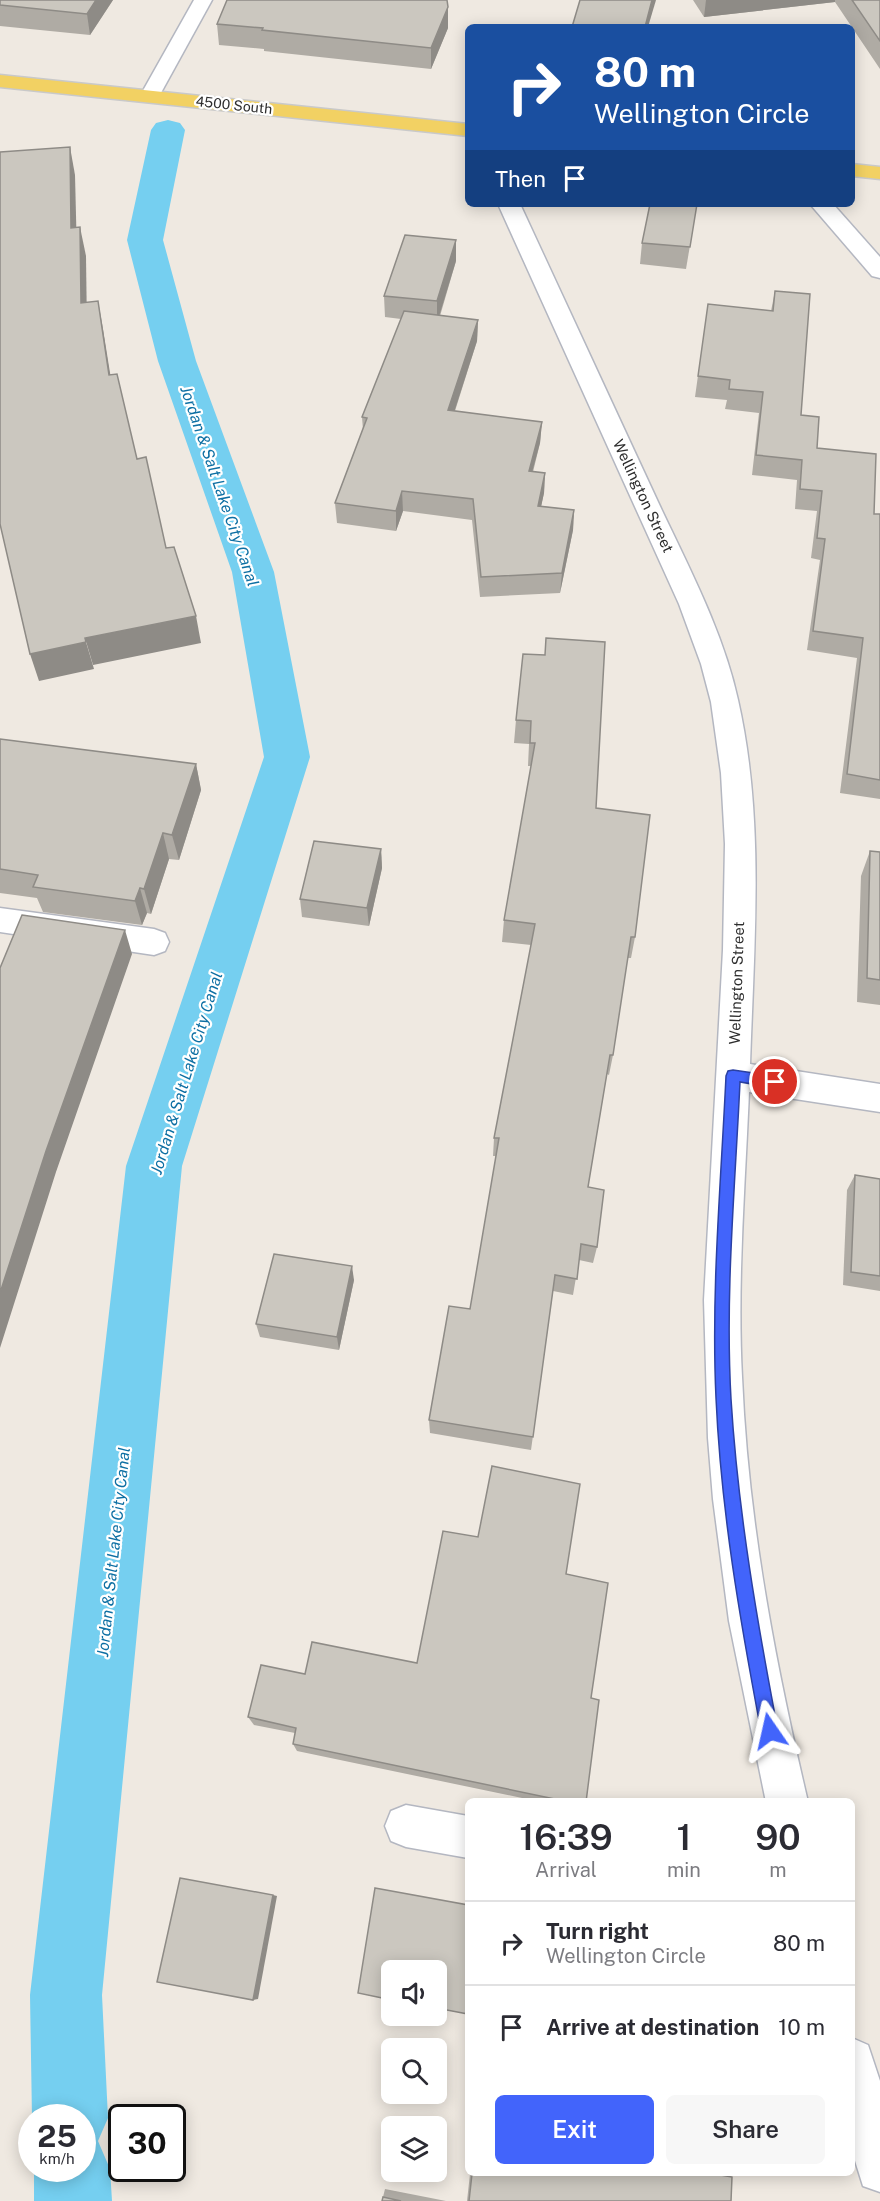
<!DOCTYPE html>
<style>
:root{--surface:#fff;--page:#f7f7f7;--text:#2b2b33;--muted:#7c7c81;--line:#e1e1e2;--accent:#4264fb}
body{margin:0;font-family:"Public Sans",sans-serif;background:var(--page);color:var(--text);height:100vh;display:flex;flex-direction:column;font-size:22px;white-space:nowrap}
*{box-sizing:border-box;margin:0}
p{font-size:20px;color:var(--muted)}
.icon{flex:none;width:33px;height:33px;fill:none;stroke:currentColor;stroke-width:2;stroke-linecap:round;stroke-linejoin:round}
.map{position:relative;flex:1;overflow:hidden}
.side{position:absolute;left:465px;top:1798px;width:390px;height:378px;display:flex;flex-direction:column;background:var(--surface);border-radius:9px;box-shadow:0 3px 15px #0003}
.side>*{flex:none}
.banner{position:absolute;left:465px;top:24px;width:390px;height:183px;border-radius:9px;box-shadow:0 3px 15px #0003;background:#1a4fa0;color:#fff;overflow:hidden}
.tools{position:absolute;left:381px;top:1960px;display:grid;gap:12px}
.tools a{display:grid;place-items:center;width:66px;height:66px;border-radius:9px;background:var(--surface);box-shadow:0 3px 15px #0003;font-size:30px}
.speed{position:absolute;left:18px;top:2104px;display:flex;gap:12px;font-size:30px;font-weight:700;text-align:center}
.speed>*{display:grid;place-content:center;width:78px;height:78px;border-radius:50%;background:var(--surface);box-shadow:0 3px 15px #0003;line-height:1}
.speed small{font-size:15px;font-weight:400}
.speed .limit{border:3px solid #111;border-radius:9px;background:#fff;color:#111}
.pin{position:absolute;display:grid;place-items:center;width:51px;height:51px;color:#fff;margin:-26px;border:3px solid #fff;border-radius:50%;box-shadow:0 2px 6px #0007}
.me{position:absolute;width:66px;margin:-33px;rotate:349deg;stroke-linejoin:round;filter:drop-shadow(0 0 4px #0008)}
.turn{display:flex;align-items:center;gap:21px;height:126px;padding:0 30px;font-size:27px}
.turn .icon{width:78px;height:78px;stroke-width:2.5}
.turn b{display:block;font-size:42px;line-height:51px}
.then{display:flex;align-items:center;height:57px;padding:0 30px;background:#0003;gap:12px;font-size:22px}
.eta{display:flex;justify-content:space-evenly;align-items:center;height:102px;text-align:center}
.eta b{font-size:36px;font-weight:600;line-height:42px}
.primary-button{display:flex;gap:12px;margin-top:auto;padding:12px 30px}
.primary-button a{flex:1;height:69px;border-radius:9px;background:var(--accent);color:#fff;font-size:24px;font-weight:600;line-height:69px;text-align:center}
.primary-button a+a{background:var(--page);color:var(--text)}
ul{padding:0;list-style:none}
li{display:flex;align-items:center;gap:18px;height:84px;padding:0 30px;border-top:2px solid var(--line)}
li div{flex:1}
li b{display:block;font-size:22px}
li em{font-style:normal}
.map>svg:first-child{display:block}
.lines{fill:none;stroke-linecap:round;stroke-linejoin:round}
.canal{fill:#75cff0;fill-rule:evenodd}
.minor-casing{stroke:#b4b7c1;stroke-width:3}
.major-casing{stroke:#c9c9c9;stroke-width:3}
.minor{fill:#fff;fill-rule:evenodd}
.major{fill:#f2d163;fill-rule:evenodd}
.wall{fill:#afaba4}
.shaded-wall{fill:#8e8b86}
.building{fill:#cbc7bf;stroke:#8e8b86;stroke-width:1.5}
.route{fill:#4264fb;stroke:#2b41a3;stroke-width:1.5}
.labels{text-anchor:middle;stroke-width:4.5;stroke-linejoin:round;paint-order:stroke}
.far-street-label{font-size:14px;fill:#2e2e2e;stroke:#fff}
.street-label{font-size:15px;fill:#2e2e2e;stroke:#fff}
.water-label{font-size:16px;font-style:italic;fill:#0d6fa3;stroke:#fff}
</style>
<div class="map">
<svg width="880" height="2201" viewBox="0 0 880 2201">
<rect width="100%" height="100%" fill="#efe9e1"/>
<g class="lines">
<path class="canal" d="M168 120 180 123 185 130 163 240 196 361 274 572 310 757 182 1166 102 1995 108 2118 98 2141 110 2169 112 2201H34V2169H82V2118H32L30 1995 126 1166 264 757 232 572 158 361 127 240 151 130 156 123Z"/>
<g class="minor-casing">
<g id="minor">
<path d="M194 0H212L157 100H143L140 96Z"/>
<path d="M498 204H520C566 303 612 403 658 502 688 566 723 631 738 700 765 819 754 943 750 1064L880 1084V1112L749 1092C745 1187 737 1282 742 1377 748 1521 775 1662 808 1802H766L729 1621 713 1499 708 1438 704 1300 723 950 725 844 721 773 711 702 701 664 679 604Z"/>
<path d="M810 204H833L880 257V278L872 276Z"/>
<path d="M0 908 154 929 165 933 169 942 165 951 154 955 0 932Z"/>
<path d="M406 1805 468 1816V1858L406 1847 391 1841 385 1826 391 1811Z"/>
<path d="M852 2038 868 2045 880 2081V2192L863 2186 852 2151Z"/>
</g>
</g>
<g class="major-casing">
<g id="major">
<path d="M0 75 468 124V136L0 87Z"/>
<path d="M852 164 880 167V179L852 176Z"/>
</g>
</g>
<use href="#minor" class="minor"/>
<use href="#major" class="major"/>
</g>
<g class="wall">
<path d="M0 0H113L90 35 0 26Z"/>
<path d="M693 0H880V69L835 2 704 17Z"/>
<path d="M217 24 448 28 431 69 264 51V49L219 45Z"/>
<path d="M697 204 686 269 640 264 642 243Z"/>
<path d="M456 261 440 316 478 321 477 341 455 411 542 422 540 443 533 472 545 473 544 493 541 506 574 510 573 530 560 593 480 597 472 520 403 511 396 531 337 523 335 503 363 430 362 417 401 319 385 317 384 296Z"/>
<path d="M775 291 801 415 817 448 874 514H880V799L840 793 857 658 807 650 820 560 811 558 817 511 795 509 797 480 752 475 759 413 725 409 727 400 695 397 708 304 771 311Z"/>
<path d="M544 655 596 808 635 937 631 958H627L613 1055 609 1075 607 1074 588 1187 597 1247 593 1263 579 1260 573 1295 553 1291 531 1450 430 1433 429 1420 470 1309 496 1156H493L494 1138 531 945 502 942 504 920 531 766H528L529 744 514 743 516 720Z"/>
<path d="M0 739 196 764 201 790 179 860 169 859 151 914 147 913 142 925 43 912 37 898 0 893Z"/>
<path d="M381 849 382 868 369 926 302 917 300 899Z"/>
<path d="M870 851 880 852V1005L857 1002 861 876Z"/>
<path d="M855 1175 880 1179V1291L843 1285 847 1190Z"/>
<path d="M354 1280 339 1350 260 1337 256 1324Z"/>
<path d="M566 1574 591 1698 586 1802H541L297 1751 293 1744 295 1733 254 1725 248 1717 305 1674 417 1663Z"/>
<path d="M470 2174H728L732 2177 731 2201H467Z"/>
<path d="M385 2189 446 2201H382Z"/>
</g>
<g class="shaded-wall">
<path d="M96 0H113L90 35 87 14Z"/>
<path d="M652 0H656L648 27H645Z"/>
<path d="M706 0H835V2L704 17Z"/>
<path d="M448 7V28L431 69V48Z"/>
<path d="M70 147 75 175 77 256 71 228Z"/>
<path d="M80 227 86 256 87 331 81 303Z"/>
<path d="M456 240V261L437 323V301Z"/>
<path d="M98 301 103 329 115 404 109 375Z"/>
<path d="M478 320 477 341 448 431V410Z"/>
<path d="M542 422 540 443 527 491 529 471Z"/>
<path d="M545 473 544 493 537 526 538 506Z"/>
<path d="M402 491 403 511 396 531V511Z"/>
<path d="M574 510 573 530 560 593 562 573Z"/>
<path d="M196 616 201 643 93 665 85 638Z"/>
<path d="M86 642 94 669 39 681 30 654Z"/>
<path d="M196 764 201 790 179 860 172 835Z"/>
<path d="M163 833 169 859 151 914 144 889Z"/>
<path d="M381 849 382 868 369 926 367 908Z"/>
<path d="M140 888 147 913 142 925 135 901Z"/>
<path d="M125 930 132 954 56 1172 0 1348V1293L46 1151Z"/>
<path d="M352 1266 354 1280 339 1350 337 1337Z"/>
<path d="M273 1895 277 1896 258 1999 253 2000Z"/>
</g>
<g class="building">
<path d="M0 0H96L87 14 0 5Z"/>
<path d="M227 0H447L448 7 431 48 262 30 263 28 217 24Z"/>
<path d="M580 0H652L645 27H572Z"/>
<path d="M852 0H880V41Z"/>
<path d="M70 147 71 228 80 227 81 303 98 301 109 375 117 374 137 459 146 457 166 548 174 547 196 616 85 638 86 642 30 654 0 524V152Z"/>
<path d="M650 204H697L690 247 642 243Z"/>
<path d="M405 235 456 240 437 301 384 296Z"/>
<path d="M775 291 810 294 801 415 819 417 817 448 876 454 874 514H880V780L847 774 863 638 813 631 825 539 817 538 822 491 800 489 802 460 756 455 763 392 729 389 730 380 698 376 708 304 773 311Z"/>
<path d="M404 311 478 320 448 410 542 422 529 471 545 473 538 506 574 510 562 573 481 577 473 499 402 491 396 511 335 503 367 418 362 417Z"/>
<path d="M546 638 605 642 596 808 650 815 635 937H631L613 1055H610L588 1187 604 1190 597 1247 581 1244 577 1279 555 1275 533 1437 429 1420 449 1306 470 1309 499 1138H494L535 924 504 920 535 743H530L531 721 516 720 523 654 545 655Z"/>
<path d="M0 739 196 764 172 835 163 833 144 889 140 888 135 901 33 887 38 875 0 869Z"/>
<path d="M314 841 381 849 367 908 300 899Z"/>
<path d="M870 851 880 852V980L867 978Z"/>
<path d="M22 915 125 930 46 1151 0 1293V968Z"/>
<path d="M855 1175 880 1179V1276L851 1272Z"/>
<path d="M274 1254 352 1266 337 1337 256 1324Z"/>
<path d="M492 1466 580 1484 566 1574 608 1583 591 1698 599 1700 586 1802H569L293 1744 296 1728 248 1717 261 1665 305 1674 312 1642 417 1663 443 1531 478 1537Z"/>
<path d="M180 1878 273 1895 253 2000 157 1982Z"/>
<path d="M375 1888 468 1905V2014L436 2008V1971H392V2000L358 1993Z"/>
<path d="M472 2174H715L732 2177 731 2201H469Z"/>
<path d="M383 2197 401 2201H382Z"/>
</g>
<path class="route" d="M733 1070 775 1076 780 1078 782 1082 780 1086 775 1088 740 1082C735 1188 725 1294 731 1399 738 1512 757 1621 778 1731L776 1737 770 1740 764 1737 761 1731C740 1620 721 1511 716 1398 711 1291 721 1183 726 1076L728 1071Z"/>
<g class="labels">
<g class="far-street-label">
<text transform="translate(234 105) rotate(6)" y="5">4500 South</text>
</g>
<g class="street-label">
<text transform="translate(643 496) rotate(65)" y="5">Wellington Street</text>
<text transform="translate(737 983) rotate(-88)" y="5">Wellington Street</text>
</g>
<g class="water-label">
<text transform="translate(220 486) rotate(71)" y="6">Jordan &amp; Salt Lake City Canal</text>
<text transform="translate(186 1073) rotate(-73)" y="6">Jordan &amp; Salt Lake City Canal</text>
<text transform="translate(113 1552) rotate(-84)" y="6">Jordan &amp; Salt Lake City Canal</text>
</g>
</g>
</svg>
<div class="tools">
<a><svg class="icon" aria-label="sound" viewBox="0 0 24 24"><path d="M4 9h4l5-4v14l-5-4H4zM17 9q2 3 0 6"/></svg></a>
<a><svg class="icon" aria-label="search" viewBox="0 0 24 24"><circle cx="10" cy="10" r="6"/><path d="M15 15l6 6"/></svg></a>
<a><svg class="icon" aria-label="layers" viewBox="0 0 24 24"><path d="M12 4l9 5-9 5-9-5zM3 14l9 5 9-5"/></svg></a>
</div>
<div class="speed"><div>25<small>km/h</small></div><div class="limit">30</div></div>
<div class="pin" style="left:775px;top:1082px;background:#d93025"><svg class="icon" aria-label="arrive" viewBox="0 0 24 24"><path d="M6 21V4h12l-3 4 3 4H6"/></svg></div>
<svg class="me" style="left:770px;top:1731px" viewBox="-20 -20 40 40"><path d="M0-17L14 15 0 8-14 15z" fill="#4264fb" stroke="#fff" stroke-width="4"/></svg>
<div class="banner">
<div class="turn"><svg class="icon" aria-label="right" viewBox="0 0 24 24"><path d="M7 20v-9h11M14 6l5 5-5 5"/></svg><div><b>80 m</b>Wellington Circle</div></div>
<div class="then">Then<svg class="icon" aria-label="arrive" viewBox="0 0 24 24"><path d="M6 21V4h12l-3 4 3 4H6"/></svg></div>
</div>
<section class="side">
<div class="eta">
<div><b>16:39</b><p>Arrival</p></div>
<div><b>1</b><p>min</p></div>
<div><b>90</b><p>m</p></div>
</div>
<ul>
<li><svg class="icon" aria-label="right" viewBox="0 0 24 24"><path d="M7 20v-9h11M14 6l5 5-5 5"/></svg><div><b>Turn right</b><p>Wellington Circle</p></div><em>80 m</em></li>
<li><svg class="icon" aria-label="arrive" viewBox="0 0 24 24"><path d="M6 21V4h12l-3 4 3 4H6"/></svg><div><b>Arrive at destination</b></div><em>10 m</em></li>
</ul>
<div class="primary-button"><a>Exit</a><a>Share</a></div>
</section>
</div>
